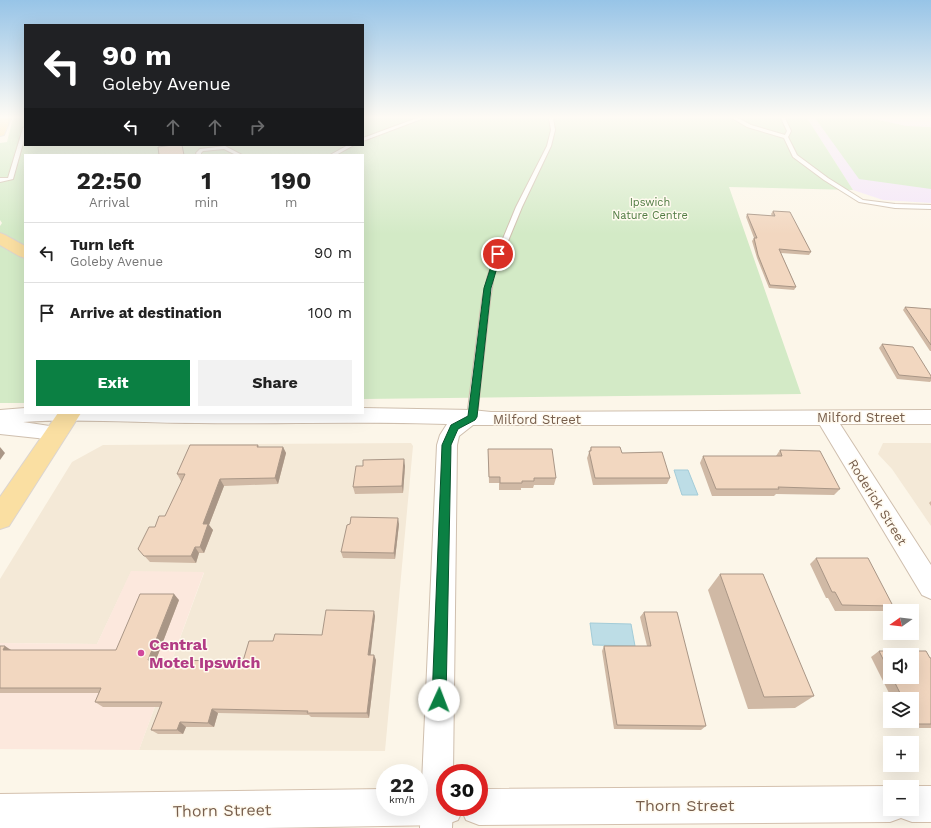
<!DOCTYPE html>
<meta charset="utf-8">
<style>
:root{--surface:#fff;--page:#f2f2f2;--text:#222;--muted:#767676;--line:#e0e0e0;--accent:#0b8043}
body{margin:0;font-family:"Work Sans",sans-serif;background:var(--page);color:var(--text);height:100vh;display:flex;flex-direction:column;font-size:15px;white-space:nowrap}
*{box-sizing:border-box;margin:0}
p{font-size:13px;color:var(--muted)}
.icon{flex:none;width:22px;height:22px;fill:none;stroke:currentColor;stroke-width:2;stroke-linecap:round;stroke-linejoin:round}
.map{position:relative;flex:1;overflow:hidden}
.drawer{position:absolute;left:24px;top:154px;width:340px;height:260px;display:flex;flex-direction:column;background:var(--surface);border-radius:0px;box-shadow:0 4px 16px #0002}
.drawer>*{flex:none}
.top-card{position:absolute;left:24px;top:24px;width:340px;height:122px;border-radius:0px;box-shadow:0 4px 16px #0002;background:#202124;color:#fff;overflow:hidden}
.needle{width:26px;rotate:256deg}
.fabs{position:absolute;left:883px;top:604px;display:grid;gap:8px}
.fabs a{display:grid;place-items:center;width:36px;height:36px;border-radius:0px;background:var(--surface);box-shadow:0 4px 16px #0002;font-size:20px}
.speed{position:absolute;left:376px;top:764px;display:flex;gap:8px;font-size:20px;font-weight:700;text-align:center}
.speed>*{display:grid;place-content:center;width:52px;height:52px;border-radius:50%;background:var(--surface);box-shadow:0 4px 16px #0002;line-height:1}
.speed small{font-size:10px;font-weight:400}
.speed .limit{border:6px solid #d22;background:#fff;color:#111}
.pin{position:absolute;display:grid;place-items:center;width:34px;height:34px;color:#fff;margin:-17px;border:2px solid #fff;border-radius:50%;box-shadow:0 1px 4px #0007}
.me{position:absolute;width:44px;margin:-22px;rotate:2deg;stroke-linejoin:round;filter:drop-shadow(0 0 3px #0008)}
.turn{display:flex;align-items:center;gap:14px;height:84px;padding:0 12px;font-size:18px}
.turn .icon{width:52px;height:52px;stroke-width:2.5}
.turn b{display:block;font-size:28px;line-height:34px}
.lanes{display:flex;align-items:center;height:38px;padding:0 12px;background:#0003;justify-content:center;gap:20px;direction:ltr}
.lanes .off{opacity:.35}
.eta{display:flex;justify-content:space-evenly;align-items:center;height:68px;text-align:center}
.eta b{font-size:24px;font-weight:700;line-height:28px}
.cta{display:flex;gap:8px;margin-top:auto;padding:8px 12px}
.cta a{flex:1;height:46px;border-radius:0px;background:var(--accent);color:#fff;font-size:16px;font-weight:700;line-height:46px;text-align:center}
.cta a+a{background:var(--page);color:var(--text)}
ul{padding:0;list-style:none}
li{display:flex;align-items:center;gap:12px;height:60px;padding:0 12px;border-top:1px solid var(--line)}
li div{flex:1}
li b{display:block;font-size:15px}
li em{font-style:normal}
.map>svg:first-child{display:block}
.residential{fill:#f4e9d7}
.commercial{fill:#fce8dd}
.education{fill:#f3e5f9}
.green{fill:#d3eac6}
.water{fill:#bddde6;stroke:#a3ccd8}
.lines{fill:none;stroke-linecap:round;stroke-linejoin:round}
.service-casing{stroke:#cfbfae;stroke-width:2}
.minor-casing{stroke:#cfbfae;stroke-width:2}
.secondary-casing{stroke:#d4c1ae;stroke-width:2}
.primary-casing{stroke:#dcd5d0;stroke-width:2}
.service{fill:#fff;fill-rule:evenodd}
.minor{fill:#fff;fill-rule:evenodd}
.secondary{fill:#fff;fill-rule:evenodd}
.primary{fill:#fadfa2;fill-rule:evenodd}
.wall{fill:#d0b9a5;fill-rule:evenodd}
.shaded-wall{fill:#a99686}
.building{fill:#f2d7c0;stroke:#a99686}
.route{fill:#0b8043;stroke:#07532c}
.hotel-dot{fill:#d1479c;stroke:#fffaef;stroke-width:1.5}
.labels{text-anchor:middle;stroke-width:3;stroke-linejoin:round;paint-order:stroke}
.far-park-label{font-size:11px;fill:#517c43;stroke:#fffaef}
.street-label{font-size:13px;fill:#775e4c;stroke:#fffaef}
.near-hotel-label{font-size:16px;font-weight:bold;fill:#b23c85;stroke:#fffaef;text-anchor:start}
.near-street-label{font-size:16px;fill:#775e4c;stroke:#fffaef}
</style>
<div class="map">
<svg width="931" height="828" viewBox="0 0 931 828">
<rect width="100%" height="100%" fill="#fcf6e9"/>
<g class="residential">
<path d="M411 443 413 446 385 751 139 750 204 573 131 572 97 644 0 643V579L72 462 103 445Z"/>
<path d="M883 443H931V526L892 469 878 454Z"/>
</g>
<path class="commercial" d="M131 571 204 572 139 750 0 749V643L97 644Z"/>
<path class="education" d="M807 118H931V203L883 200 853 190Z"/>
<g class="green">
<path d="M13 118H25V145H363V118H807L853 190 729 187 801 394 363 399V155H25V403H0V226L2 223 0 220V143L7 142Z"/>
<path d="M815 118H871L906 126 931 127V189L859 179Z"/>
</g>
<g class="water">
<path d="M674 470H688L698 495H682Z"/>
<path d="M590 623 631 624 635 646 593 645Z"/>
</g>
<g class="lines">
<g class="service-casing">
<g id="service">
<path d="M417 118H424L363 141V138Z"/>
<path d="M549 118H553L555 130 551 146 522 207 494 275 490 300 477 417 472 420 467 417 482 300 488 275 516 207 547 146 551 130Z"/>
<path d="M732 118H738L751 125 785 135 787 131 781 118H785L791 131 788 137 797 155 828 178 863 200 895 204 931 205V209L895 208 859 202 824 180 793 157 784 138 747 127Z"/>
<path d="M25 127V136L13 179 0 182V178H8L23 128Z"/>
<path d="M348 145H354L336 155H330Z"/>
<path d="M225 146 242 155H236L224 149 203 151 201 153V155H197L196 153 200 149Z"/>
</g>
</g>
<g class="minor-casing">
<path id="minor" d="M25 408V413H363V408L472 410 491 412 931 410V424H840L931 565V599L922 595 820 425H473L459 436 457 445 453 773H445V807H453L452 828H420L437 445 440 435 447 424C364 421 281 424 198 423 140 423 81 418 23 422L63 428 66 433 63 438 56 440 0 434V410Z"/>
</g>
<g class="secondary-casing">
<path id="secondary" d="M890 786 893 787H890V809H912V787H909L912 786H931V822H912L901 818 890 822 479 825 466 820 462 811 458 820 445 825 262 828H0V794L385 789V807H419V789H445V807H479V789Z"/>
</g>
<g class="primary-casing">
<g id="primary">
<path d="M0 118H11L4 135 0 136Z"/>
<path d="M0 233 5 235 25 246V258L19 256 0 245Z"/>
<path d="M58 413H81L9 526 0 529V497Z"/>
</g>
</g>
<use href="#service" class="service"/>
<use href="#minor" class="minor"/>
<use href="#secondary" class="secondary"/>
<use href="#primary" class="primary"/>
</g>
<g class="wall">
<path d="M773 211 811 252 809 255 781 253 796 287 794 290 769 288 757 258 752 241 754 238 746 217 747 214 772 216 771 214Z"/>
<path d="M905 307 931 309V351H930L903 310Z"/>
<path d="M882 344 931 376V381L930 382 897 379 879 348Z"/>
<path d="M258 445 259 447H283L286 453 278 484 224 486 209 525 213 530 204 553H199L196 563 150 562 138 549 155 527 165 516 182 481H181L177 474Z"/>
<path d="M591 447 622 453 670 478 667 484 593 485 587 458Z"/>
<path d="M488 449 556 478 554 485H534L533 488H521V490H499V483H489Z"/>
<path d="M780 450 840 489 834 495 776 494 774 496H712L700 463 703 456H776Z"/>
<path d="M405 466 403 493 355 494 353 487Z"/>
<path d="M931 501V506L929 503Z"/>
<path d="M399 524 395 559 343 558 341 552Z"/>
<path d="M816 558 893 606 886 611H835L828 598H826L810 564Z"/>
<path d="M720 574 814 696 795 708 748 709 708 590Z"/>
<path d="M179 600 156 660 243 661 273 641 322 635 375 616 370 655 376 660 369 718 311 717 309 715 218 713 214 727H186L183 734H158L151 730 160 707H103L95 702 99 693H0V646L11 650H116Z"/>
<path d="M644 612 706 726 701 730 614 729 602 651 604 646H647L640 617Z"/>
<path d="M879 651 931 658V728H906L903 721H912V699H892L871 657ZM890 655 912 677H890Z"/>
</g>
<g class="shaded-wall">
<path d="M0 447 5 453 0 460Z"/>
<path d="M283 447 286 453 278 484 275 478Z"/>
<path d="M404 459 405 466 403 493 402 486Z"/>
<path d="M220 479 224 486 209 525 213 530 204 553 200 547 203 524Z"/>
<path d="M398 518 399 524 395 559 394 553Z"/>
<path d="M195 547 199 553 196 563 191 556Z"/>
<path d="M174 594 179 600 154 665 148 660Z"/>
<path d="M374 611 375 616 370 660 368 655Z"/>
<path d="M5 646 14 652 3 650Z"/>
<path d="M374 655 376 660 369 718 367 713Z"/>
<path d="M212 709 218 713 214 727 208 723Z"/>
<path d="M180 722 186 727 183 734 177 730Z"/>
</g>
<g class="building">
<path d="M173 145H182L184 155H159L158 147Z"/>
<path d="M773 211 790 212 811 252 779 249 796 287 770 285 758 255 754 238H757L747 214 775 216Z"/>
<path d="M905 307 931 309V345Z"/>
<path d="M882 344 913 347 931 376V378L899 375Z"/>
<path d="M190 445H258L257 447H283L275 478 220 479 203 524H208L200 547H195L191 556H144L138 549 149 527H155L159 516H165L185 474H177Z"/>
<path d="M591 447H620L622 453 662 452 670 478H595L589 451H591Z"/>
<path d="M488 449H552L556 478H534V481H522V483H500V477H489Z"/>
<path d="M780 450 820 451 840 489 778 487 779 489H716L703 456H782Z"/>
<path d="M404 459 402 486 353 487 356 466H363V460Z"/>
<path d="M351 517 398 518 394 553 341 552 347 525 350 524Z"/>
<path d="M816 558H868L893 606 842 605 835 592H832Z"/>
<path d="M720 574H763L814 696 764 697Z"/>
<path d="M140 594H174L148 660 243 661 249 641H273L275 634 322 635 326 610 374 611 368 655H374L367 713H307L308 711 212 709 208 723 180 722 177 730H151L162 702H95L101 688H0V646H5L3 650H116Z"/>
<path d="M644 612H677L706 726 617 725 604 646H651Z"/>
<path d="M879 651H926L930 658H931V724H916L912 716V699H903L892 677H912V655H890V673Z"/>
</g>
<linearGradient id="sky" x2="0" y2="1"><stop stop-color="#97c4e7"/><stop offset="0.5" stop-color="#fefbf5"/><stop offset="1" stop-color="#fefbf5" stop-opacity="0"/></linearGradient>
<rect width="931" height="234" fill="url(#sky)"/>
<path class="route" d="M498 252 501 254 491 288 477 417 475 420 458 429 451 445 446 700 444 705 439 707 434 705 432 700 442 445 451 425 468 416 484 288 495 254Z"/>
<circle class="hotel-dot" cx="141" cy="653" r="4"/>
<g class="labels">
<g class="far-park-label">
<text x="650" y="206">Ipswich<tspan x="650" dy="13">Nature Centre</tspan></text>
</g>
<g class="street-label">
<text x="861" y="422">Milford Street</text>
<text x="537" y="424">Milford Street</text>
<text transform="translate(878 502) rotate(58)" y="5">Roderick Street</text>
</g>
<g class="near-hotel-label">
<text x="149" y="650">Central<tspan x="149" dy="18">Motel Ipswich</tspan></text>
</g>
<g class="near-street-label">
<text x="685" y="811">Thorn Street</text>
<text transform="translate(222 810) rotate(-1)" y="6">Thorn Street</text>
</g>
</g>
</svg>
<div class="fabs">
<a><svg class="needle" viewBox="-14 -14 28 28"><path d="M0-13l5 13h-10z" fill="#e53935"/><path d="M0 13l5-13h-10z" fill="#767676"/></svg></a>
<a><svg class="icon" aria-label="sound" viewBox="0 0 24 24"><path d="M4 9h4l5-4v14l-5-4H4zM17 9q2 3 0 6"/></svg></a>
<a><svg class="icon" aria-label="layers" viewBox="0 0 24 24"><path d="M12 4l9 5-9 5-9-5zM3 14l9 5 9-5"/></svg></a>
<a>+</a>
<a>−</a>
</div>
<div class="speed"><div>22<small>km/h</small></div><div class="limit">30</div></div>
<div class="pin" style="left:498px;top:254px;background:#d93025"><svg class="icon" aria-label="arrive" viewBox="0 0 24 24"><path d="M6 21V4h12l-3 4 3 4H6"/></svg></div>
<svg class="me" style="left:439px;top:700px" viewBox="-20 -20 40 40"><circle r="19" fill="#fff"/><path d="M0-13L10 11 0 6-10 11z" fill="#0b8043"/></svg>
<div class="top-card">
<div class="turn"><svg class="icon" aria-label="left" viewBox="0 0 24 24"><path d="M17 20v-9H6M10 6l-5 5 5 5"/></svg><div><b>90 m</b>Goleby Avenue</div></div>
<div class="lanes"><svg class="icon" aria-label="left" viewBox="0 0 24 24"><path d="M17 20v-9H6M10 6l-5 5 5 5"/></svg><svg class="icon off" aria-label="ahead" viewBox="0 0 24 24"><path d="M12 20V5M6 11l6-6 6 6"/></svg><svg class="icon off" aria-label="ahead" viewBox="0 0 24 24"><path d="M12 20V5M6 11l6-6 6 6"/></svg><svg class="icon off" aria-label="right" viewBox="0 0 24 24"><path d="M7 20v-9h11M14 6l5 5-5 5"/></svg></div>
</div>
<section class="drawer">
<div class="eta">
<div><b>22:50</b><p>Arrival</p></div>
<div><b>1</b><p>min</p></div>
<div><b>190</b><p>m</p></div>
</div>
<ul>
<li><svg class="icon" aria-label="left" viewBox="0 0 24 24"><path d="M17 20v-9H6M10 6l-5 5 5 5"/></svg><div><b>Turn left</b><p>Goleby Avenue</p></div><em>90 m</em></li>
<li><svg class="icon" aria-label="arrive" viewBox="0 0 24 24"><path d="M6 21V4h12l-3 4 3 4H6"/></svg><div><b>Arrive at destination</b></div><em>100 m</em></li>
</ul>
<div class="cta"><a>Exit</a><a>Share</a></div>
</section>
</div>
